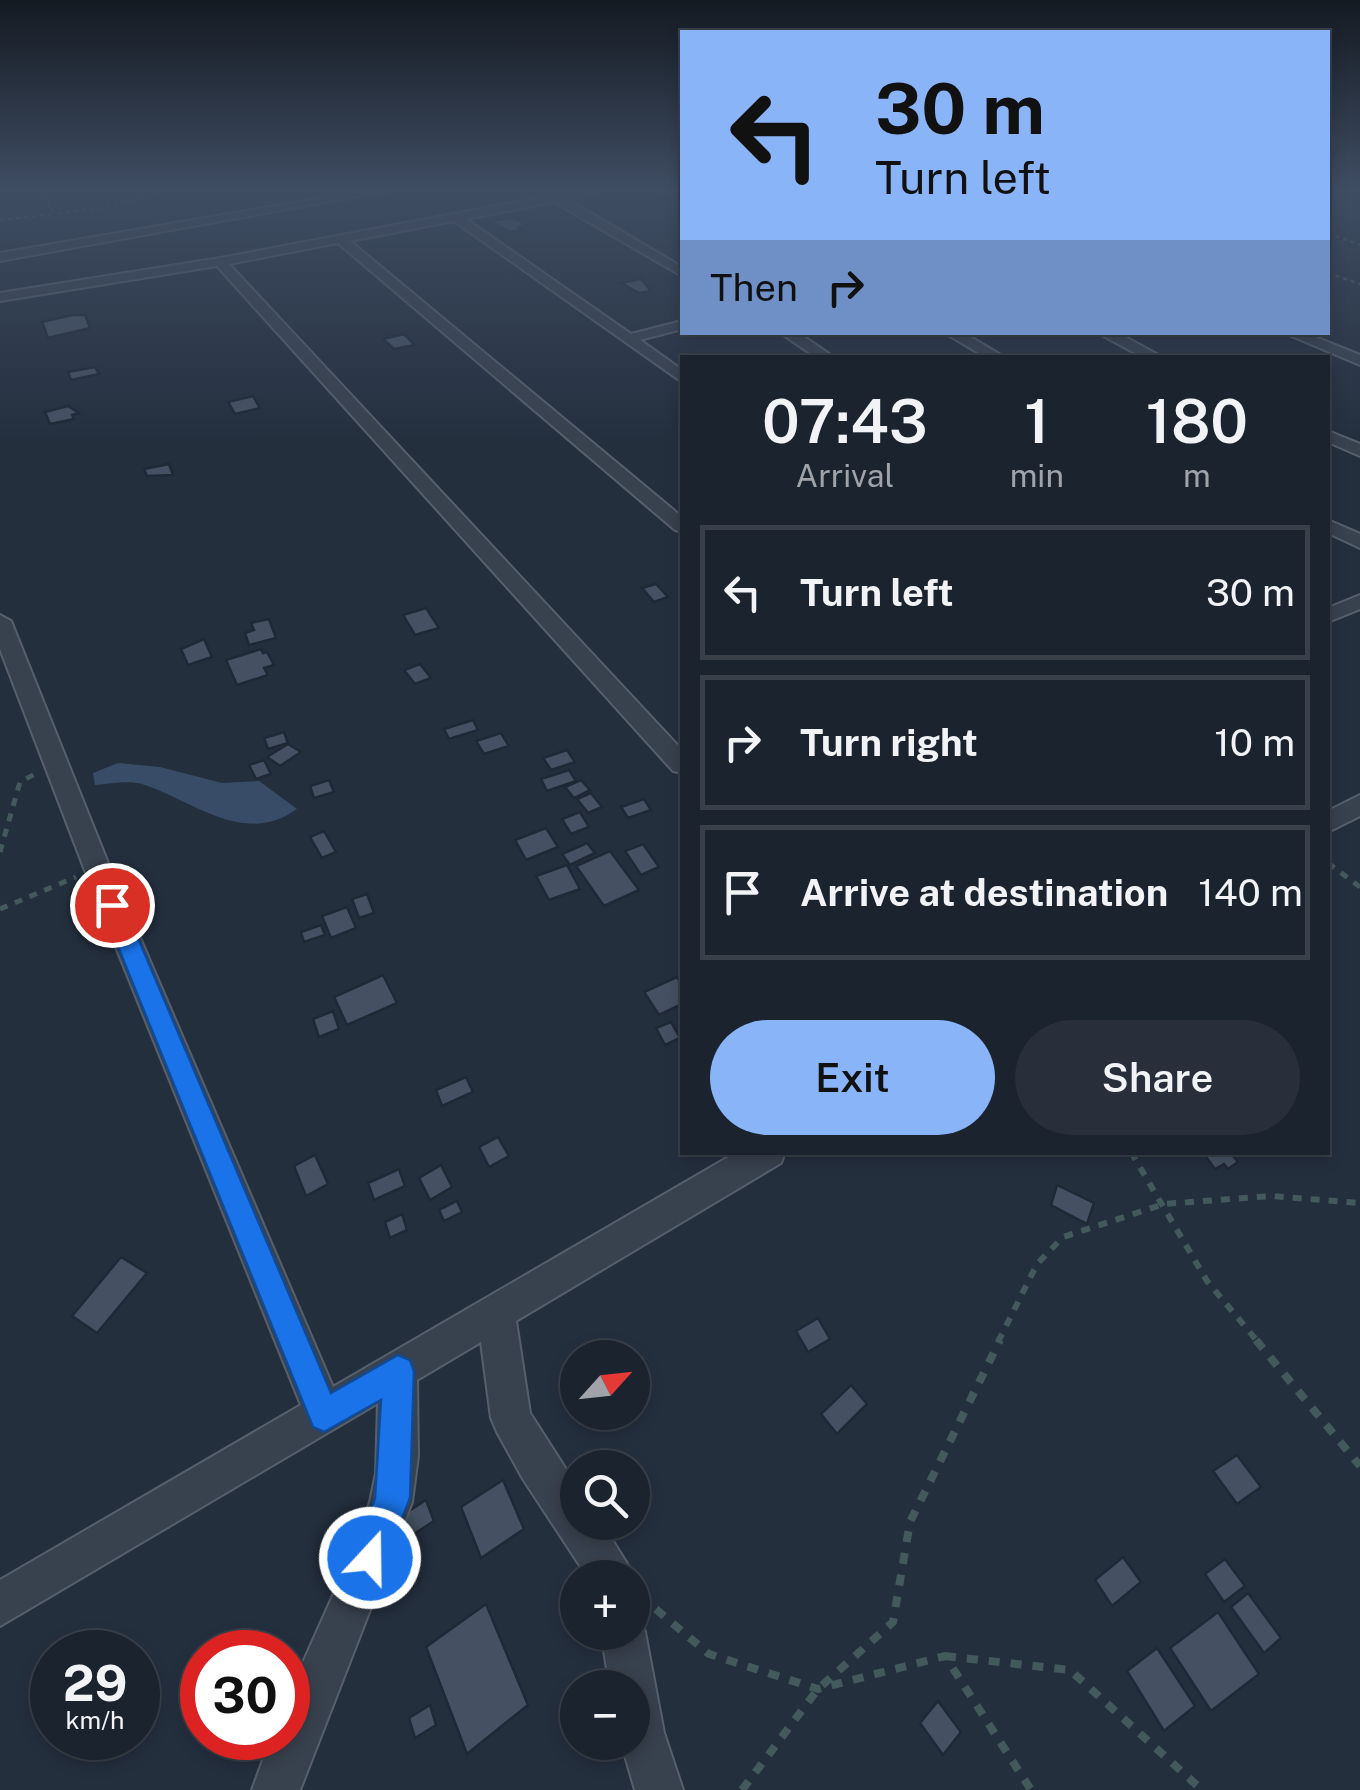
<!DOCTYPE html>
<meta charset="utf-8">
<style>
:root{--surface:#1b232e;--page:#282f3a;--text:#f1f3f6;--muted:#a0a4aa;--line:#39404a;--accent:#8ab4f8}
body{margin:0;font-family:"Public Sans",sans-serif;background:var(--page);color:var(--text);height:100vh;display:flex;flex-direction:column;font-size:38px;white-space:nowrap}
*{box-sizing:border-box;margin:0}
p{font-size:32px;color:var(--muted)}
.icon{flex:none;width:55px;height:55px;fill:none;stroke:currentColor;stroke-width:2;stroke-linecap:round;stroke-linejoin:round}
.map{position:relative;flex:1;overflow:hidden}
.sheet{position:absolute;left:680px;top:355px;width:650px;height:800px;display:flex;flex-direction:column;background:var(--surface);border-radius:0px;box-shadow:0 5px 15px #0003,0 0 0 2px var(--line)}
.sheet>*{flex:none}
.guide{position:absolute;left:680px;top:30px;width:650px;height:305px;border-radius:0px;box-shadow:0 5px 15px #0003,0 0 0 2px var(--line);background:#8ab4f8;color:#111;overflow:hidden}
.needle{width:65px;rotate:63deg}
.fabs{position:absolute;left:560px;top:1340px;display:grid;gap:20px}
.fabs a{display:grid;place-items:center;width:90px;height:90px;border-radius:50%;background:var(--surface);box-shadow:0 5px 15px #0003,0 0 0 2px var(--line);font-size:50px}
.speed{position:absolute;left:30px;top:1630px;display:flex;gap:20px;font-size:50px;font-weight:700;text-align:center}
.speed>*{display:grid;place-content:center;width:130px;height:130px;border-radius:50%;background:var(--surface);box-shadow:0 5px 15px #0003,0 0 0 2px var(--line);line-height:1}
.speed small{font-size:25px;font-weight:400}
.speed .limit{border:15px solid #d22;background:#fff;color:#111}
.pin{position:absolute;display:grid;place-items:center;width:85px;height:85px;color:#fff;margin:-42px;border:5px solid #fff;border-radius:50%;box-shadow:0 2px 10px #0007}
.me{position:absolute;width:110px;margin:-55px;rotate:21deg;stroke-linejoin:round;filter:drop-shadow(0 0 8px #0008)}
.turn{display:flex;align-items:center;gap:35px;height:210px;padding:0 30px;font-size:45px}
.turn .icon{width:130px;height:130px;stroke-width:2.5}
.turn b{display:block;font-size:70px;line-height:85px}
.then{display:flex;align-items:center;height:95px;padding:0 30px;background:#0003;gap:20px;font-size:38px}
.eta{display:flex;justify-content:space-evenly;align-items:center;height:170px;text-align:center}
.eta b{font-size:60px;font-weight:600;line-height:70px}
.cta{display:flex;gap:20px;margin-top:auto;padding:20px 30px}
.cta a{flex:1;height:115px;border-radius:60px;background:var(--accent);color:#111;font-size:40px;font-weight:600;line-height:115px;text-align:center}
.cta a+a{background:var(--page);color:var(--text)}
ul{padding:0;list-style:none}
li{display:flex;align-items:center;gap:30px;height:135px;margin:0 20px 15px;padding:0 10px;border:5px solid var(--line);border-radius:0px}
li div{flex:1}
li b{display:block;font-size:38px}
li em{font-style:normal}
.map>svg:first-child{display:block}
.water{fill:#394c67}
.building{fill:#455162;stroke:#1f2835;stroke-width:2.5}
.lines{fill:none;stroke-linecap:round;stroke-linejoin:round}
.minor-casing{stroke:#565f6c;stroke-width:4}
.path-far3{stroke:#44595c;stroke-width:2.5;stroke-dasharray:4 4;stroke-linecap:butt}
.path-far2{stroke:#44595c;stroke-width:5;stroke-dasharray:8 8;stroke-linecap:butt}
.path-far1{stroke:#44595c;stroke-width:6;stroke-dasharray:9 9;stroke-linecap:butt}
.path{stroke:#44595c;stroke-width:8;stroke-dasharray:11 11;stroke-linecap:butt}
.minor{fill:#38414e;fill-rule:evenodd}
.route{fill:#1a73e8;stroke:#114b97;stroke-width:2.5}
</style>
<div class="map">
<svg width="1360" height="1790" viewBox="0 0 1360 1790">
<rect width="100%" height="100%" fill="#242f3e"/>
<path class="water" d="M118 763 160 767 222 783 259 781 297 809C243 847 195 801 142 784 129 780 109 784 95 785L93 773Z"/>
<g class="building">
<path d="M515 218 526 225 518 227 522 230 510 232 489 221Z"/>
<path d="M641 279 651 291 639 293 621 283Z"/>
<path d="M72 315H85L90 328 48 338 42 322Z"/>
<path d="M404 334 415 345 394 349 383 339Z"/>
<path d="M95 367 99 374 71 380 68 372Z"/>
<path d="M253 396 260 408 235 414 228 402Z"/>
<path d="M68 406 79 413 72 415 74 419 50 424 45 412Z"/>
<path d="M169 464 173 475 147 476 144 469Z"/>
<path d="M656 584 668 597 654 602 642 588Z"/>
<path d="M426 608 439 628 415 635 403 615Z"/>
<path d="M269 619 276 638 249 645 245 633 254 630 251 623Z"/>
<path d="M204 639 212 657 188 665 181 649Z"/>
<path d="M261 649 263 653 267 652 274 665 264 668 268 675 237 685 226 660Z"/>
<path d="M420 664 431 678 415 684 404 670Z"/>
<path d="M473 720 478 730 449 739 444 729Z"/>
<path d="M284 732 288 743 268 749 264 738Z"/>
<path d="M501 733 509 746 484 754 476 741Z"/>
<path d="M288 744 301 752 280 766 267 757Z"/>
<path d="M567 750 575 762 551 770 543 758Z"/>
<path d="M264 760 271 774 256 779 249 765Z"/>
<path d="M569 770 576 781 547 791 541 779Z"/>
<path d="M329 780 334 792 314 798 310 786Z"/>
<path d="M581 780 590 790 574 798 565 787Z"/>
<path d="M591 793 602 807 588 813 577 799Z"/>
<path d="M644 799 651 810 628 818 621 807Z"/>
<path d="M580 812 589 827 571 834 562 819Z"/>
<path d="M546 828 558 847 526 860 515 840Z"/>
<path d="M324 831 336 852 322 858 310 837Z"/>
<path d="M587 843 595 853 570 865 562 854Z"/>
<path d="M643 844 659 867 641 875 625 851Z"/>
<path d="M610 851 639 890 604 906 576 866Z"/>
<path d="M567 865 580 889 549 900 536 876Z"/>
<path d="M367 894 374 913 359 918 352 899Z"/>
<path d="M347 907 356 928 331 938 322 916Z"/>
<path d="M321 925 325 935 304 942 301 932Z"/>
<path d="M383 975 397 1003 347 1025 334 997Z"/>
<path d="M677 977 682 986V1004L659 1015 644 992Z"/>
<path d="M333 1011 339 1029 319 1037 313 1019Z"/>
<path d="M671 1022 680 1038 665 1045 656 1028Z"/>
<path d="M466 1077 473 1092 442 1106 436 1090Z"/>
<path d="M498 1137 509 1156 489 1167 479 1147Z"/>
<path d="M1215 1152H1230L1238 1162 1228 1169 1224 1164 1215 1169 1206 1157Z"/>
<path d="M315 1155 328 1184 306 1196 294 1166Z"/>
<path d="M441 1165 452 1187 430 1200 419 1178Z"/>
<path d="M399 1169 405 1186 374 1200 368 1183Z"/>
<path d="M1057 1185 1094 1203 1087 1224 1051 1205Z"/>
<path d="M457 1201 462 1212 444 1221 439 1210Z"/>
<path d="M402 1214 407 1230 390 1238 385 1222Z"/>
<path d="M121 1257 147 1273 97 1333 72 1316Z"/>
<path d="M818 1318 830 1339 808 1352 796 1331Z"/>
<path d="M851 1385 867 1404 837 1434 821 1414Z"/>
<path d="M1237 1455 1261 1487 1237 1504 1213 1471Z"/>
<path d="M503 1480 524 1529 481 1558 461 1507Z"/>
<path d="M426 1500 434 1521 411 1536 403 1515Z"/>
<path d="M1123 1557 1141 1582 1112 1606 1095 1580Z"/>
<path d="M1225 1559 1245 1586 1224 1602 1205 1574Z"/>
<path d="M1248 1593 1281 1638 1264 1653 1231 1607Z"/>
<path d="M486 1604 528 1705 467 1754 426 1647Z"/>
<path d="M1218 1612 1259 1674 1211 1711 1170 1648Z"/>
<path d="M1157 1648 1195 1706 1164 1731 1127 1671Z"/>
<path d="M938 1701 961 1732 943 1755 920 1723Z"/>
<path d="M430 1705 436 1725 415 1738 409 1718Z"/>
</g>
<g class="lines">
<g class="minor-casing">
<g id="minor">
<path d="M368 190H392L0 261V253Z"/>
<path d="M581 190H604L567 199 682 267V276L554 202 466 219 631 334 682 321V329L640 340 682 370V382L454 221 350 241 682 517V532L675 530 338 243 229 264 682 750V773L673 771 217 266 0 301V293L220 258Z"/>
<path d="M660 190 682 194V201L662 192Z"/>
<path d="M779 332H797L835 358H817Z"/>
<path d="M943 332H962L1006 358H987Z"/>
<path d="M1096 332H1116L1164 358H1144Z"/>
<path d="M1282 332H1303L1360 355V365Z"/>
<path d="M1328 431 1360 444V456L1328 442Z"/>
<path d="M1328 520 1360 534V548L1328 533Z"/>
<path d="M1360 595V609L1328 622V608Z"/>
<path d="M0 615 11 621 110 868 333 1387 737 1152H785L781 1163 516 1321 530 1413 578 1488V1522H601L636 1578 632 1585V1578H588L523 1479 497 1432 491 1418 481 1342 417 1380 418 1456 412 1502 300 1790H252L271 1738H288V1696L347 1564 370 1502 376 1473 378 1403 0 1626V1580L301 1405 84 868 0 649Z"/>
<path d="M1360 795V816L1328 832V811Z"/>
<path d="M632 1614 639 1616 645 1632 664 1733 683 1790H635L621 1742H632V1688H610L601 1632H632Z"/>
</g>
</g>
<g class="path-far3">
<path d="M38 190 55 214 118 205 163 190"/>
<path d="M1328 192H1360"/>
<path d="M0 220 55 214"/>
<path d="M1328 233 1360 245"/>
<path d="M1328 273 1360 284"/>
</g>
<g class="path-far2">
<path d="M0 852 20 782 35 774"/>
<path d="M1328 863 1360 887"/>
<path d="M0 909 76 877"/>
</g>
<g class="path-far1">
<path d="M1131 1152 1207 1281 1258 1342"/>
<path d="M998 1342 1037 1264 1063 1237 1164 1204 1271 1196 1360 1203"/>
</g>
<g class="path">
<path d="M1256 1340 1360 1466"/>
<path d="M639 1595 709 1654 818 1689 945 1656 1031 1790"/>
<path d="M945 1656 1070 1670 1202 1790"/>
<path d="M742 1790 818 1689 893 1622 910 1522 1000 1340"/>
</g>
<use href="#minor" class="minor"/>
</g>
<linearGradient id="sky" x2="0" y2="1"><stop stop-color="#141a22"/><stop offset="0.43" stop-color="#3f4d63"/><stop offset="1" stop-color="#3f4d63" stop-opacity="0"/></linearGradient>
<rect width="1360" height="440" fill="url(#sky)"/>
<path class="route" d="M112 896 124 905 331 1393 398 1355 410 1360 414 1371 410 1498 382 1570 370 1575 357 1570 352 1558 375 1498 381 1400 324 1432 313 1427 101 905Z"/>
</svg>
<div class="fabs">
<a><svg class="needle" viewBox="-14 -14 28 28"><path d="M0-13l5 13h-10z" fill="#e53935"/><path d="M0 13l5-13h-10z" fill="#a0a4aa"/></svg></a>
<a><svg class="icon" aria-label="search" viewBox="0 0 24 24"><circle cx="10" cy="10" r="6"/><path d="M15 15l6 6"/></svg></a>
<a>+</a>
<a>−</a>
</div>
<div class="speed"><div>29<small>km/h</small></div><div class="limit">30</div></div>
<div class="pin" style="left:112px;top:905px;background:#d93025"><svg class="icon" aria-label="arrive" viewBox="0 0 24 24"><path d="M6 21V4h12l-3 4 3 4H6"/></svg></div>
<svg class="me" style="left:370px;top:1558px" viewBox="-20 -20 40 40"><circle r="17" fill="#1a73e8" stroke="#fff" stroke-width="3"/><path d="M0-11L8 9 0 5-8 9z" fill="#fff"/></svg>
<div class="guide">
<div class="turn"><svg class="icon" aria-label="left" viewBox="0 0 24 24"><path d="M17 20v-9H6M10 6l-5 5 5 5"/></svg><div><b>30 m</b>Turn left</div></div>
<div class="then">Then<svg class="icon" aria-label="right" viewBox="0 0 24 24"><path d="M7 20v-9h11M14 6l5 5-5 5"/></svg></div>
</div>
<section class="sheet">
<div class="eta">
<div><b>07:43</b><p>Arrival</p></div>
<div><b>1</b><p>min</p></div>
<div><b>180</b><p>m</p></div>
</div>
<ul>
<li><svg class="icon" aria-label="left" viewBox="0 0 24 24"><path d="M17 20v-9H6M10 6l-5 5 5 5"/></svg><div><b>Turn left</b></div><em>30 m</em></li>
<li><svg class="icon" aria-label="right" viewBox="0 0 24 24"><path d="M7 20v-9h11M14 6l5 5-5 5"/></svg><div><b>Turn right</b></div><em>10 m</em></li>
<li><svg class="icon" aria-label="arrive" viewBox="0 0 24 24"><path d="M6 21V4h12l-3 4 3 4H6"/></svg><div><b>Arrive at destination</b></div><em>140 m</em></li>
</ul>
<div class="cta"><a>Exit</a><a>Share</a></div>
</section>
</div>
